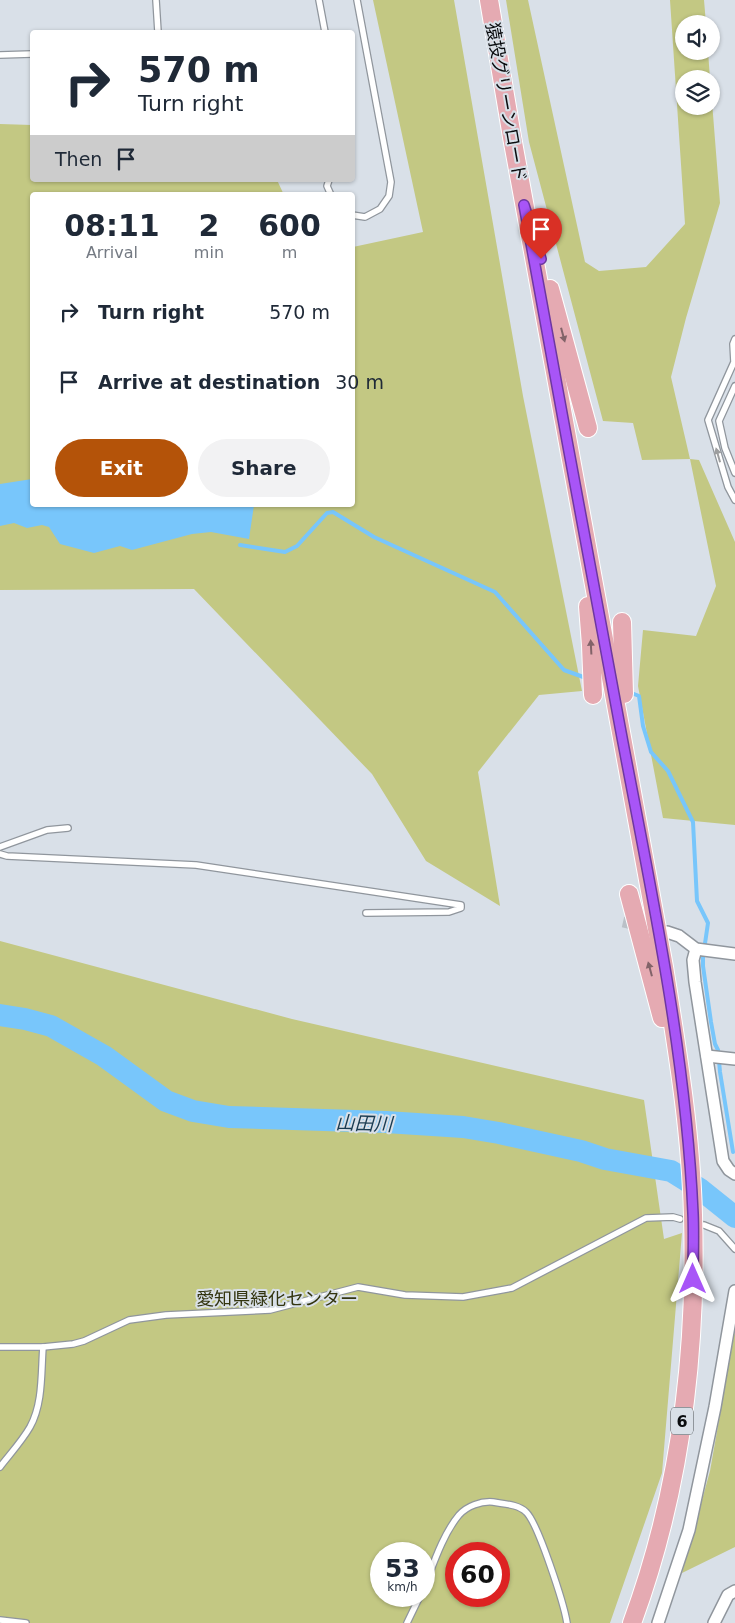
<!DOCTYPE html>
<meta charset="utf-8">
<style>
:root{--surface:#fff;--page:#f2f2f3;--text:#1f2937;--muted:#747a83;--accent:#b45309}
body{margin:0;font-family:"DejaVu Sans","Noto Sans JP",sans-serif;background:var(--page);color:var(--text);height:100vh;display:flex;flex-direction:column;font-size:19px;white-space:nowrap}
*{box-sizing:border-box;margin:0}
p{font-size:16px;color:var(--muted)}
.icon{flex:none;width:28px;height:28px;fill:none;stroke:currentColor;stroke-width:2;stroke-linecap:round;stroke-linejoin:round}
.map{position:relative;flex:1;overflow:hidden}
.sheet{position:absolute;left:30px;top:192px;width:325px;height:315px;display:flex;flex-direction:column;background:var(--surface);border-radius:5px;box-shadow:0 1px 4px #0004}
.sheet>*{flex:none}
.top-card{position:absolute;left:30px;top:30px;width:325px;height:152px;border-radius:5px;box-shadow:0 1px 4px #0004;background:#fff;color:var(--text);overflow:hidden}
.fabs{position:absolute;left:675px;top:15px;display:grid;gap:10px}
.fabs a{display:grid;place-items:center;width:45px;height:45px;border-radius:50%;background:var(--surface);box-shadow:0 1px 4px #0004;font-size:25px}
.speed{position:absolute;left:370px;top:1542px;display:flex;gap:10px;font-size:25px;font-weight:700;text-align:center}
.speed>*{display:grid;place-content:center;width:65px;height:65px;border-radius:50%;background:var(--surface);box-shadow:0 1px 4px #0004;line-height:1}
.speed small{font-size:12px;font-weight:400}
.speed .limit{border:8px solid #d22;background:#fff;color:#111}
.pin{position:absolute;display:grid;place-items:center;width:42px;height:42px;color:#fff;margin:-51px -21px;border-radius:50% 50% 50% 0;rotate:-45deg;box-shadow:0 0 5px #0007}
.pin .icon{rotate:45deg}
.me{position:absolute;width:55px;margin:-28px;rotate:0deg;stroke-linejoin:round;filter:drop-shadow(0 0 4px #0008)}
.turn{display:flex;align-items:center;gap:18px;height:105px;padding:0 25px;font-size:22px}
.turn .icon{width:65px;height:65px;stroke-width:2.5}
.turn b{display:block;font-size:35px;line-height:42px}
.then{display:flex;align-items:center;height:48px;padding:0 25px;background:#0003;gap:10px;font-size:19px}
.eta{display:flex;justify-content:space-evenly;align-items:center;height:85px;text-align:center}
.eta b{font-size:30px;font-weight:800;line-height:35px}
.button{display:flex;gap:10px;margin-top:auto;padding:10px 25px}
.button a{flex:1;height:58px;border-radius:30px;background:var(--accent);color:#fff;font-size:20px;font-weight:800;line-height:58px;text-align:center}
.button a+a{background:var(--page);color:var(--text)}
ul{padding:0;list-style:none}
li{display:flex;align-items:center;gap:15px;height:70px;padding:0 25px}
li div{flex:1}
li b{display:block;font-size:19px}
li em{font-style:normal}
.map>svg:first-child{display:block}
.green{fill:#c3c883;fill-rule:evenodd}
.water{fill:#78c6fb}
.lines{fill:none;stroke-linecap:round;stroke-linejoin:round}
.stream{stroke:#78c6fb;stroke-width:4}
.river{stroke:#78c6fb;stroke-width:22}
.minor-tunnel{stroke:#bac0c7;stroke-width:11;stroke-dasharray:11 5.5;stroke-linecap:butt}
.service-casing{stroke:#90969d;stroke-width:8}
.minor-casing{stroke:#90969d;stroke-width:14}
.primary-casing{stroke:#fff;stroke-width:20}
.service{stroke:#fff;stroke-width:5.5}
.minor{stroke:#fff;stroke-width:11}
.primary{stroke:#e5aab2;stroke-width:18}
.oneway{fill:#826369}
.oneway2{fill:#9d9e9f}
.route-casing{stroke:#6d37a1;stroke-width:12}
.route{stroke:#a855f7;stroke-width:9}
.labels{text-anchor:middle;stroke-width:4;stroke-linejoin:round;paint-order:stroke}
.shield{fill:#d9e0e8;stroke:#484c50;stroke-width:1}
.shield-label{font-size:16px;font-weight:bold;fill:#0a0c0f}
.street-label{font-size:18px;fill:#0a0c0f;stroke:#d9e0e8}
.park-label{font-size:18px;fill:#333510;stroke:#d9e0e8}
.water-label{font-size:19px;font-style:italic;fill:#193b51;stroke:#d9e0e8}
</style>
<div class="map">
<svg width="735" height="1623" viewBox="0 0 735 1623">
<rect width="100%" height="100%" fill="#d9e0e8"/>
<g class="green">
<path d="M373 0H454L523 396 582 691 539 695 478 772 500 906 426 861 372 774 194 589 0 590V124L32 125V180H277L284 195H32V505H352L353 247 423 232Z"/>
<path d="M506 0H528L585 262 599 271 646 267 685 224 670 0H704L706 24H684V51H708L710 79H684V106H711V89L720 203 686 318 671 377 690 459 699 460 735 542V825L663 818 638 686 643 630 696 636 716 586 690 459 642 460 633 423 603 421 529 142Z"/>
<path d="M0 941 292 1019 644 1100 664 1239 682 1233 662 1473 610 1623H0ZM381 1554H424V1596H381ZM456 1554H499V1596H456Z"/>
<path d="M735 1330V1547L682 1573 710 1471Z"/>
</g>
<path class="water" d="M32 479V505H254L249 539 211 532 192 534 132 550 120 546 94 553 60 544 49 527 42 525 27 528 14 523 0 526V484Z"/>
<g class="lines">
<g class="stream">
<path d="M240 545 285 552 297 546 327 513 333 512 374 537 495 592 564 670 586 678"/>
<path d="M629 692 639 696 643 726 651 752 668 771 693 822 697 901 708 923 703 957V966L711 1022 715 1044 718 1050 720 1072 733 1152"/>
</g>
<path class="river" d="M0 1015 25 1019 51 1026 104 1056 166 1101 193 1111 229 1117 386 1122 463 1127 499 1133 581 1151 605 1159 671 1171 700 1189 735 1217"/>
<path class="minor-tunnel" d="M623 922 663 931"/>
<g class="service-casing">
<g id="service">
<path d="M156 0 158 32"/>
<path d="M319 0 325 32"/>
<path d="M0 55 32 54"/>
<path d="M329 180 327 186 331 195"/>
<path d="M352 215 365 217 380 209 389 196 391 182 357 0"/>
<path d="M735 339 733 344 734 362 708 420 728 487 735 500"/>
<path d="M735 386 719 421 725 448 735 473"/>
<path d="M0 847 47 830 68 828"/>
<path d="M0 854 7 856 196 865 461 905V908L449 912 366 913"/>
<path d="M704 1225 719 1231 735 1249"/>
<path d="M0 1347H43L73 1344 84 1341 129 1320 166 1315 270 1310 358 1287 405 1295 463 1297 512 1288 646 1218 673 1217 680 1219"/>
<path d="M0 1467C10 1454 22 1441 30 1427 43 1404 41 1373 43 1347"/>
<path d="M424 1588C433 1565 443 1534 459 1515 467 1506 481 1501 493 1502 503 1504 518 1504 526 1512 538 1523 564 1604 567 1623"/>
<path d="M0 1620 26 1623"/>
<path d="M407 1623 420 1596"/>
</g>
</g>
<g class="minor-casing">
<g id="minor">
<path d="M667 932 679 936 696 949 735 954"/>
<path d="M696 949 693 960 695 982 723 1161 729 1170 735 1174"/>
<path d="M707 1056 735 1059"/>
<path d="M658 1623 689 1530 715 1407 735 1291"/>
<path d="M714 1623 728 1595 735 1591"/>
</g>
</g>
<g class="primary-casing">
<g id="primary">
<path d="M489 0 512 137 664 967C677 1049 691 1132 693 1215 697 1352 680 1493 632 1623"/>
<path d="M550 289 588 428"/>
<path d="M588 606 591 645 593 695"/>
<path d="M622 622 624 694"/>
<path d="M629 894 662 1018"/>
</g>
</g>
<use href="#service" class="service"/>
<use href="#minor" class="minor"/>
<use href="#primary" class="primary"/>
</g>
<defs><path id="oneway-solid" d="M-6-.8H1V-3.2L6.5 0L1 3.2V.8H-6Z" transform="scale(1.25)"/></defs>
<g class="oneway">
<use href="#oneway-solid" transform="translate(563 335) rotate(75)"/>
<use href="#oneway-solid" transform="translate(591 647) rotate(-93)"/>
<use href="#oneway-solid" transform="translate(650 969) rotate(-105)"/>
</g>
<use class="oneway2" href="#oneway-solid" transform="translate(718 455) rotate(-106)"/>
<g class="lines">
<g class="route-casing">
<path id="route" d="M541 259 524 205C556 381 588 556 621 732 651 891 686 1051 693 1213 694 1235 693 1257 693 1279"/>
</g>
<use href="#route" class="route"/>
</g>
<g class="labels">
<rect class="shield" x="671" y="1407.5" width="22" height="27" rx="4"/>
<g class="shield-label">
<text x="682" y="1427">6</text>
</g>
<g class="street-label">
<text transform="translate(506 102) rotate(80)" y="6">猿投グリーンロード</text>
</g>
<g class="park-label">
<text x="277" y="1305">愛知県緑化センター</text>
</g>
<g class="water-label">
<text transform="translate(364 1123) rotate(2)" y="7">山田川</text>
</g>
</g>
</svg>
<div class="fabs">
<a><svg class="icon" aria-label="sound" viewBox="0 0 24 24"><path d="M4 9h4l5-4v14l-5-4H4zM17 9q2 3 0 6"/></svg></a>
<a><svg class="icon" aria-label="layers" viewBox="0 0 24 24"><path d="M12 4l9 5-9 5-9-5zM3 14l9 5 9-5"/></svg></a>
</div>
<div class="speed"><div>53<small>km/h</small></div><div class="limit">60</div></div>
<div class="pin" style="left:541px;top:259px;background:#d93025"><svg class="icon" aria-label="arrive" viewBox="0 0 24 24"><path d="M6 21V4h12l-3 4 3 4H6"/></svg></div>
<svg class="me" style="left:693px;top:1279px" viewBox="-20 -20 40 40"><path d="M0-17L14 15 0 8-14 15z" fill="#a855f7" stroke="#fff" stroke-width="4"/></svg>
<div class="top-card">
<div class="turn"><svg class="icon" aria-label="right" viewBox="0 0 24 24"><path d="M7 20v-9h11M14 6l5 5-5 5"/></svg><div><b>570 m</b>Turn right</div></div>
<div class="then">Then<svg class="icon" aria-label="arrive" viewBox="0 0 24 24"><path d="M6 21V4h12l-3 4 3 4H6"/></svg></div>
</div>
<section class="sheet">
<div class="eta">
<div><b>08:11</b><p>Arrival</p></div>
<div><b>2</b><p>min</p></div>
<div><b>600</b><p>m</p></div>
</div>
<ul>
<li><svg class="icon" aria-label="right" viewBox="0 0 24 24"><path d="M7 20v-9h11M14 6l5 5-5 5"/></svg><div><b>Turn right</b></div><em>570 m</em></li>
<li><svg class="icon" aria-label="arrive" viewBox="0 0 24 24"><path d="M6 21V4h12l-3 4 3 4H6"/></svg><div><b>Arrive at destination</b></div><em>30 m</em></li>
</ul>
<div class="button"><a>Exit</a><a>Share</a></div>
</section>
</div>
